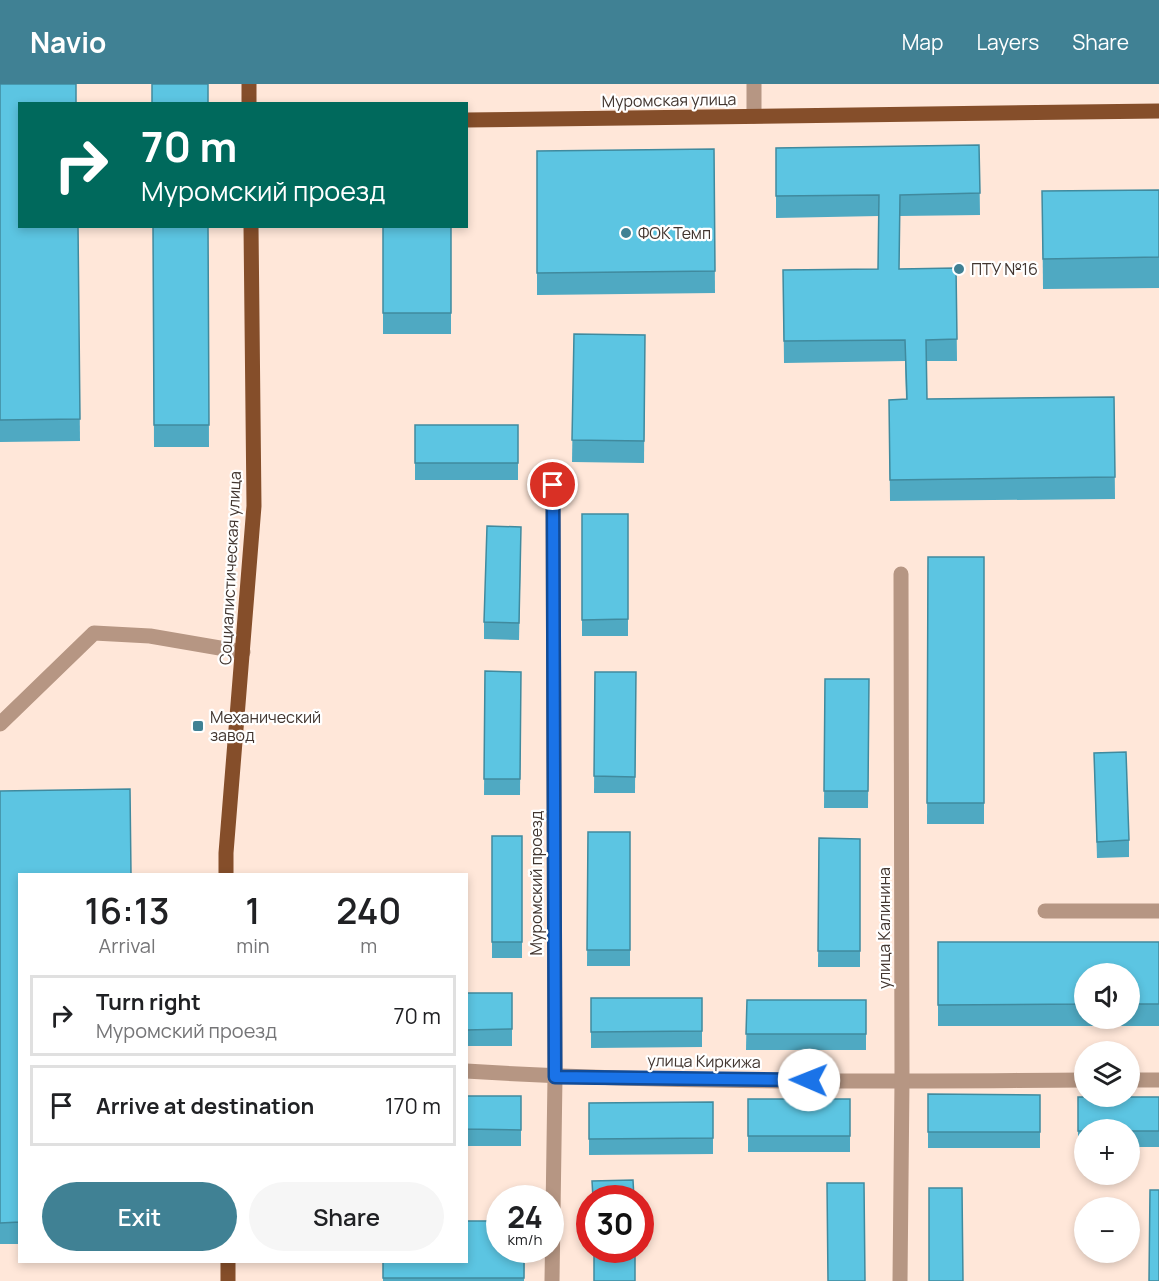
<!DOCTYPE html>
<meta charset="utf-8">
<style>
:root{--surface:#fff;--page:#f6f6f6;--text:#202124;--muted:#757577;--line:#e0e0e0;--accent:#408194}
body{margin:0;font-family:Manrope,sans-serif;background:var(--page);color:var(--text);height:100vh;display:flex;flex-direction:column;font-size:22px;white-space:nowrap}
*{box-sizing:border-box;margin:0}
p{font-size:20px;color:var(--muted)}
.icon{flex:none;width:33px;height:33px;fill:none;stroke:currentColor;stroke-width:2;stroke-linecap:round;stroke-linejoin:round}
.map{position:relative;flex:1;overflow:hidden}
.sheet{position:absolute;left:18px;top:789px;width:450px;height:390px;display:flex;flex-direction:column;background:var(--surface);border-radius:0px;box-shadow:0 3px 9px #0003}
.sheet>*{flex:none}
.guide{position:absolute;left:18px;top:18px;width:450px;height:126px;border-radius:0px;box-shadow:0 3px 9px #0003;background:#00695c;color:#fff;overflow:hidden}
.buttons{position:absolute;left:1074px;top:879px;display:grid;gap:12px}
.buttons a{display:grid;place-items:center;width:66px;height:66px;border-radius:50%;background:var(--surface);box-shadow:0 3px 9px #0003;font-size:30px}
.speed{position:absolute;left:486px;top:1101px;display:flex;gap:12px;font-size:30px;font-weight:700;text-align:center}
.speed>*{display:grid;place-content:center;width:78px;height:78px;border-radius:50%;background:var(--surface);box-shadow:0 3px 9px #0003;line-height:1}
.speed small{font-size:15px;font-weight:400}
.speed .limit{border:9px solid #d22;background:#fff;color:#111}
.pin{position:absolute;display:grid;place-items:center;width:51px;height:51px;color:#fff;margin:-26px;border:3px solid #fff;border-radius:50%;box-shadow:0 2px 6px #0007}
.me{position:absolute;width:66px;margin:-33px;rotate:271deg;stroke-linejoin:round;filter:drop-shadow(0 0 4px #0008)}
.turn{display:flex;align-items:center;gap:21px;height:126px;padding:0 24px;font-size:27px}
.turn .icon{width:78px;height:78px;stroke-width:2.5}
.turn b{display:block;font-size:42px;line-height:51px}
.eta{display:flex;justify-content:space-evenly;align-items:center;height:102px;text-align:center}
.eta b{font-size:36px;font-weight:600;line-height:42px}
.action{display:flex;gap:12px;margin-top:auto;padding:12px 24px}
.action a{flex:1;height:69px;border-radius:36px;background:var(--accent);color:#fff;font-size:24px;font-weight:600;line-height:69px;text-align:center}
.action a+a{background:var(--page);color:var(--text)}
ul{padding:0;list-style:none}
li{display:flex;align-items:center;gap:18px;height:81px;margin:0 12px 9px;padding:0 12px;border:3px solid var(--line);border-radius:0px}
li div{flex:1}
li b{display:block;font-size:22px}
li em{font-style:normal}
header{display:flex;align-items:center;gap:36px;box-sizing:border-box;height:84px;padding:0 30px;background:var(--accent);color:#fff}
header strong{font-size:28px}
nav{display:flex;gap:33px;margin-inline-start:auto;font-size:21px}
.map>svg:first-child{display:block}
.lines{fill:none;stroke-linecap:round;stroke-linejoin:round}
.minor{stroke:#b69683;stroke-width:15}
.major{stroke:#854e2a;stroke-width:15}
.wall{fill:#4fa9c2;fill-rule:evenodd}
.building{fill:#5cc5e2;stroke:#408a9e;stroke-width:1.5}
.route-casing{stroke:#114b97;stroke-width:15}
.route{stroke:#1a73e8;stroke-width:10}
.poi-dot{fill:#408194;stroke:#fff;stroke-width:2}
.labels{text-anchor:middle;stroke-width:4.5;stroke-linejoin:round;paint-order:stroke}
.street-label{font-size:16px;fill:#41352f;stroke:#fff}
.poi-label{font-size:16px;fill:#41352f;stroke:#fff;text-anchor:start}
</style>
<header>
<strong>Navio</strong>
<nav><a>Map</a><a>Layers</a><a>Share</a></nav>
</header>
<div class="map">
<svg width="1159" height="1197" viewBox="0 0 1159 1197">
<rect width="100%" height="100%" fill="#ffe7d9"/>
<g class="lines">
<g class="minor">
<path d="M754 32V0"/>
<path d="M0 640 94 549 150 552 243 568"/>
<path d="M1045 827H1159"/>
<path d="M466 987C672 1000 879 997 1084 996"/>
<path d="M1130 996H1159"/>
<path d="M552 1197 555 993 553 401"/>
<path d="M900 1197 902 997 901 490"/>
</g>
<g class="major">
<path d="M249 0V20"/>
<path d="M466 36 1159 27"/>
<path d="M226 790V769L254 422 251 142"/>
<path d="M228 1197V1178"/>
</g>
</g>
<g class="wall">
<path d="M0 0 78 142 80 357 0 358Z"/>
<path d="M979 61 980 131 900 132 899 185 956 184 957 277H926L927 315 1114 313 1115 415 890 417 889 316 906 315 905 277 784 279 783 186 878 185 879 132 776 134V64Z"/>
<path d="M714 65 715 209 537 211V67Z"/>
<path d="M1159 106V204L1043 205 1042 107Z"/>
<path d="M153 142H208L209 363H154Z"/>
<rect x="383" y="142" width="68" height="108"/>
<path d="M574 250 645 251 644 379 572 378Z"/>
<rect x="415" y="341" width="103" height="55"/>
<rect x="582" y="430" width="46" height="122"/>
<path d="M521 459 519 556 484 555V538Z"/>
<path d="M928 473H984V740H927Z"/>
<path d="M485 587 521 588 520 711H484Z"/>
<path d="M595 588H636L635 709H594Z"/>
<path d="M825 595H869L868 724H824Z"/>
<path d="M1094 669 1129 756V773L1097 774Z"/>
<path d="M0 707 20 790V1160H0Z"/>
<path d="M588 748H630V882H587Z"/>
<rect x="492" y="752" width="30" height="122"/>
<path d="M819 754 860 755V883H818Z"/>
<path d="M938 858H1159V942H938ZM1084 890H1130V934H1084Z"/>
<rect x="466" y="909" width="46" height="53"/>
<path d="M591 914H702V963L591 964Z"/>
<path d="M747 916H866V966H746Z"/>
<path d="M928 1010 1040 1011V1064H928Z"/>
<rect x="466" y="1012" width="55" height="50"/>
<path d="M1078 1013H1159V1063H1130V1046H1084V1063H1078Z"/>
<rect x="748" y="1015" width="102" height="53"/>
<path d="M713 1018V1070L589 1071V1019Z"/>
<path d="M525 1166 524 1197H383V1178Z"/>
</g>
<g class="building">
<path d="M0 0H76V20H20V142H78L80 335 0 336Z"/>
<rect x="152" y="0" width="56" height="20"/>
<path d="M979 61 980 109 900 111 899 185 956 184 957 255 926 256 927 315 1114 313 1115 393 890 396 889 316 907 315 905 256 784 257 783 186 878 185 879 111 776 112V64Z"/>
<path d="M714 65 715 187 537 189V67Z"/>
<path d="M1159 106V173L1043 175 1042 107Z"/>
<path d="M153 142H208L209 341H154Z"/>
<rect x="383" y="142" width="68" height="87"/>
<path d="M574 250 645 251 644 357 572 356Z"/>
<rect x="415" y="341" width="103" height="38"/>
<path d="M582 430H628V535L582 536Z"/>
<path d="M487 442 521 443 519 539 484 538Z"/>
<path d="M928 473H984V719H927Z"/>
<path d="M485 587 521 588 520 695H484Z"/>
<path d="M595 588H636L635 693 594 692Z"/>
<path d="M825 595H869L868 707H824Z"/>
<path d="M1126 668 1129 756 1097 758 1094 669Z"/>
<path d="M130 705 131 790H20V1138L0 1139V707Z"/>
<path d="M588 748H630V866H587Z"/>
<rect x="492" y="752" width="30" height="106"/>
<path d="M819 754 860 755V867H818Z"/>
<path d="M938 858H1159V920H1130V890H1084V920L938 921Z"/>
<path d="M466 909H512V945L466 946Z"/>
<path d="M591 914H702V947L591 948Z"/>
<path d="M747 916H866V950H746Z"/>
<path d="M928 1010 1040 1011V1048H928Z"/>
<path d="M466 1012H521V1046L466 1045Z"/>
<path d="M1078 1013H1159V1047H1130V1046H1084V1047H1078Z"/>
<rect x="748" y="1015" width="102" height="37"/>
<path d="M713 1018V1054L589 1055V1019Z"/>
<path d="M633 1096 634 1114H593L592 1097Z"/>
<path d="M827 1099H864L865 1197H828Z"/>
<path d="M929 1104H962L963 1197H929Z"/>
<path d="M1150 1106H1159V1197H1149Z"/>
<path d="M466 1137H500V1166H524V1194H383V1178H466Z"/>
<rect x="594" y="1166" width="41" height="31"/>
</g>
<g class="lines">
<g class="route-casing">
<path id="route" d="M553 401 555 993 809 996"/>
</g>
<use href="#route" class="route"/>
</g>
<g class="poi-dot">
<circle cx="626" cy="149" r="6"/>
<circle cx="959" cy="185" r="6"/>
<rect x="192" y="636" width="12" height="12" rx="3"/>
</g>
<g class="labels">
<g class="street-label">
<text transform="translate(669 16) rotate(-1)" y="6">Муромская улица</text>
<text transform="translate(230 484) rotate(-87)" y="6">Социалистическая улица</text>
<text transform="translate(536 799) rotate(-90)" y="6">Муромский проезд</text>
<text transform="translate(884 844) rotate(-90)" y="6">улица Калинина</text>
<text transform="translate(704 977) rotate(1)" y="6">улица Киркижа</text>
</g>
<g class="poi-label">
<text x="638" y="155">ФОК Темп</text>
<text x="971" y="191">ПТУ №16</text>
<text x="210" y="639">Механический<tspan x="210" dy="18">завод</tspan></text>
</g>
</g>
</svg>
<div class="buttons">
<a><svg class="icon" aria-label="sound" viewBox="0 0 24 24"><path d="M4 9h4l5-4v14l-5-4H4zM17 9q2 3 0 6"/></svg></a>
<a><svg class="icon" aria-label="layers" viewBox="0 0 24 24"><path d="M12 4l9 5-9 5-9-5zM3 14l9 5 9-5"/></svg></a>
<a>+</a>
<a>−</a>
</div>
<div class="speed"><div>24<small>km/h</small></div><div class="limit">30</div></div>
<div class="pin" style="left:553px;top:401px;background:#d93025"><svg class="icon" aria-label="arrive" viewBox="0 0 24 24"><path d="M6 21V4h12l-3 4 3 4H6"/></svg></div>
<svg class="me" style="left:809px;top:996px" viewBox="-20 -20 40 40"><circle r="19" fill="#fff"/><path d="M0-13L10 11 0 6-10 11z" fill="#1a73e8"/></svg>
<div class="guide">
<div class="turn"><svg class="icon" aria-label="right" viewBox="0 0 24 24"><path d="M7 20v-9h11M14 6l5 5-5 5"/></svg><div><b>70 m</b>Муромский проезд</div></div>
</div>
<section class="sheet">
<div class="eta">
<div><b>16:13</b><p>Arrival</p></div>
<div><b>1</b><p>min</p></div>
<div><b>240</b><p>m</p></div>
</div>
<ul>
<li><svg class="icon" aria-label="right" viewBox="0 0 24 24"><path d="M7 20v-9h11M14 6l5 5-5 5"/></svg><div><b>Turn right</b><p>Муромский проезд</p></div><em>70 m</em></li>
<li><svg class="icon" aria-label="arrive" viewBox="0 0 24 24"><path d="M6 21V4h12l-3 4 3 4H6"/></svg><div><b>Arrive at destination</b></div><em>170 m</em></li>
</ul>
<div class="action"><a>Exit</a><a>Share</a></div>
</section>
</div>
